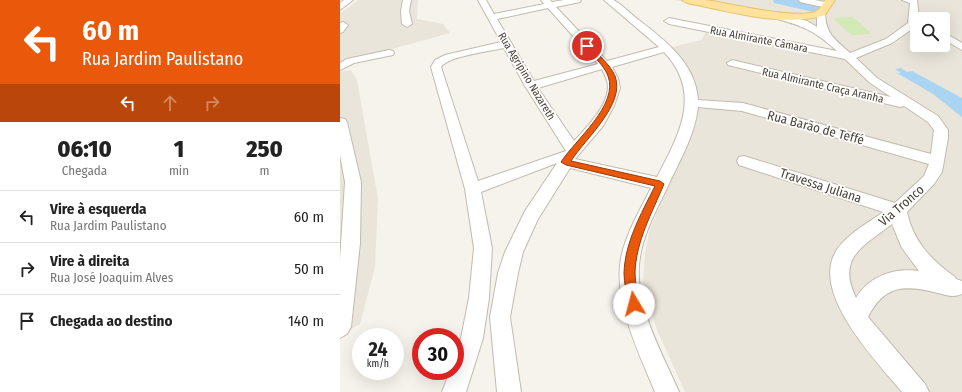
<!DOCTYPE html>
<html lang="pt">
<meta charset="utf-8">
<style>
:root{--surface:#fff;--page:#f6f6f6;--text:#222;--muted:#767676;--line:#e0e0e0}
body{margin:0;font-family:"Fira Sans Condensed",sans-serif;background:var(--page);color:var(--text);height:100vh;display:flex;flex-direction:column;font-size:15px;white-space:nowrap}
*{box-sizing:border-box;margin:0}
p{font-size:13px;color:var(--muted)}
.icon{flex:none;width:22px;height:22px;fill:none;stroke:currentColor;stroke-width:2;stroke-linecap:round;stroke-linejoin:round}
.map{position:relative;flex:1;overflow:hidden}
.drawer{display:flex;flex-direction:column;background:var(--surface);width:340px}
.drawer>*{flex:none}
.guide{background:#ea580c;color:#fff;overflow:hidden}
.controls{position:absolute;left:570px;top:12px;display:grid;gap:8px}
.controls a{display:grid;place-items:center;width:40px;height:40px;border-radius:4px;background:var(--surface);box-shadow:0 4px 16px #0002;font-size:20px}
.speed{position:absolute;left:12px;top:328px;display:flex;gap:8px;font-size:20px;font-weight:700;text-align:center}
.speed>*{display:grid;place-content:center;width:52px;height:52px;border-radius:50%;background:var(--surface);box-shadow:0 4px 16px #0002;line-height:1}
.speed small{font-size:10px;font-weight:400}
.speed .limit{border:6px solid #d22;background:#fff;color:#111}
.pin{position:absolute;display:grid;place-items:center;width:34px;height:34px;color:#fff;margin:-17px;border:2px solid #fff;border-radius:50%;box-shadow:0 1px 4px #0007}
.me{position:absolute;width:44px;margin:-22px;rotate:352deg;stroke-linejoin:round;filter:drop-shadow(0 0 3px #0008)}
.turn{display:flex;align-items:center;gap:14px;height:84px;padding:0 16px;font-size:18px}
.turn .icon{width:52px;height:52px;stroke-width:2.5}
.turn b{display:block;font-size:28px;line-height:34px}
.lanes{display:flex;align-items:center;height:38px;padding:0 16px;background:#0003;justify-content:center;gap:20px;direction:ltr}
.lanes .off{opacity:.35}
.eta{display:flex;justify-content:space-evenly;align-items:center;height:68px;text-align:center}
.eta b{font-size:24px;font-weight:800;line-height:28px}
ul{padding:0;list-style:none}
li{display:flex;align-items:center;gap:12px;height:52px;padding:0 16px;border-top:1px solid var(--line)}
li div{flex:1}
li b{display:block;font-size:15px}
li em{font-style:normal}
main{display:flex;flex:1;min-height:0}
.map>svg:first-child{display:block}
.residential{fill:#eae5da;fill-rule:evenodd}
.green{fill:#d2eab5}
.water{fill:#a9d4f2}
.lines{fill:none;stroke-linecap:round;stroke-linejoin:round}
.river{fill:#a9d4f2;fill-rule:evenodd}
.minor-casing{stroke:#c2bbae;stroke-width:2}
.major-casing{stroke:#e6c16a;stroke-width:2}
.minor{fill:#fff;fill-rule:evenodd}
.major{fill:#ffe39c;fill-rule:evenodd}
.route{fill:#ea580c;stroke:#983908}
.labels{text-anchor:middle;stroke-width:3.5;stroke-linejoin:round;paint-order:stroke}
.far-street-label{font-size:11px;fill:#4b4439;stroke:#fff}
.street-label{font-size:13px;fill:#4b4439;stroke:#fff}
</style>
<main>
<section class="drawer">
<div class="guide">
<div class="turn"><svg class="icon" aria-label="left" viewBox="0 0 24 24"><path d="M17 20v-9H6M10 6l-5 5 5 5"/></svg><div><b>60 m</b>Rua Jardim Paulistano</div></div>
<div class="lanes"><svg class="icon" aria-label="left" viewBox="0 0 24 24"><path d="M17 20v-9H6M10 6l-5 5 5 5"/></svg><svg class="icon off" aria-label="ahead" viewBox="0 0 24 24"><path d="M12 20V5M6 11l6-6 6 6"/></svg><svg class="icon off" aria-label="right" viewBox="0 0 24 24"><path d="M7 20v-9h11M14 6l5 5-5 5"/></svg></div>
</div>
<div class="eta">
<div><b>06:10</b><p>Chegada</p></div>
<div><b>1</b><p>min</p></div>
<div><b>250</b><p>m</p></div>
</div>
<ul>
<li><svg class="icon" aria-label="left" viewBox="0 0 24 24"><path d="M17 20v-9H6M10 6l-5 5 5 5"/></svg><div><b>Vire à esquerda</b><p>Rua Jardim Paulistano</p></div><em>60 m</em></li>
<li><svg class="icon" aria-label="right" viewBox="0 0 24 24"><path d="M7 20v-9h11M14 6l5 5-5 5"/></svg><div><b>Vire à direita</b><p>Rua José Joaquim Alves</p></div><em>50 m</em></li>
<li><svg class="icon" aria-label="arrive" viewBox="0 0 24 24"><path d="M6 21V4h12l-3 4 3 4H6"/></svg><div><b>Chegada ao destino</b></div><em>140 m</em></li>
</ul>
</section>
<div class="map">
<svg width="622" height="392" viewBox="0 0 622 392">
<rect width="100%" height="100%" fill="#f6f3ec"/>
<g class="residential">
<path d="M18 0H78L77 19 103 24 110 33 30 55 0 70V14Z"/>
<path d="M335 0H622V392H345L317 330 303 282 305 253 310 228 349 141 357 117 359 99 356 82 342 57 332 47 361 40 370 25 495 51 490 44 474 31 447 20ZM577 19H603V45H577Z"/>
<path d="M11 70 17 80 38 199 35 267 20 324 0 335V71Z"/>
</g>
<path class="green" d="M513 17 532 34 511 35 492 18Z"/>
<path class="water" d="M561 68 567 72 572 71 622 98V117L593 94 557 73H561L555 69Z"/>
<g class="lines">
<path class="river" d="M433 0H456L483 6 485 9 483 12 478 13 434 3Z"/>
<g class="minor-casing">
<g id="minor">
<path d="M4 0H13L0 10V3Z"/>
<path d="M63 0H71L69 11 72 24 67 27 62 24 61 11Z"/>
<path d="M138 0H146L154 14 204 4 201 0H210L212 2 224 0H241L240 2 216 7 267 61 319 47 264 0C266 0 271 0 273 0 279 2 290 13 295 17 322 38 356 62 358 100L403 103 591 154 594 130 588 122 564 106 560 107 388 65 387 63 392 60 551 97 529 82 505 59 329 24 324 21 329 18 497 51C474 30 463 26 434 18L433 16 437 13 467 21 477 27V13L481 10 485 13C486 35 495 39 510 53L546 39 568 23 570 3 562 0H577L579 19H577L575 27 552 43 516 58 537 78 598 116 608 130V138L602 172 594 184 567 212C573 241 591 260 615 277L616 279 622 281V294C613 298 607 295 598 293 565 285 545 284 528 317L585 384 589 392H562C537 362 472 295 495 253 505 235 527 224 543 212L399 165 397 161 399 157 404 156 555 203 584 176 589 164 402 111 358 107C355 135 339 162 328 186 317 209 304 232 300 257 292 302 322 352 339 392H315C299 353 273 301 281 258 286 233 300 210 311 188L230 168 198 219 183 252 178 273 170 317 181 392H157L150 317 158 273 165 252 185 211 217 163 141 192 152 248 149 298 143 338 126 392H102L110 371H115V356L121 338 129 298 134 248 125 189 91 67 95 60 105 55 161 42ZM208 8 258 64 194 81 157 19ZM164 48 185 86 226 151 138 181 101 67C108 56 151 51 164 48ZM324 52C363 93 339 135 317 177L235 159 263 126 274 106 280 88 278 78 272 67ZM262 69C265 75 268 81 268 87 268 106 246 128 234 141L198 88ZM552 224 562 248 579 271C555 268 530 275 516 298 496 257 524 246 552 224Z"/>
<path d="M459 0H475L490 3 491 5 487 8 460 2Z"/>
<path d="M3 22 8 25 3 32 0 33V23Z"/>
<path d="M603 32 622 43V50L603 39Z"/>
<path d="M49 50 53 51 54 53 53 55 14 63 0 70V63L7 59Z"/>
<path d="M0 118 5 119 7 122 21 182 20 243 11 327 7 334 0 338V260L5 182 0 155Z"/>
</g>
</g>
<g class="major-casing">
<path id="major" d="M342 0C349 0 357 0 364 0 387 2 460 22 478 10 481 8 483 3 485 0H495L485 15C443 28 389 11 347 3Z"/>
</g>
<use href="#minor" class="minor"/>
<use href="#major" class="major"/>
</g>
<path class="route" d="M245 44H249C257 54 270 64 275 76 286 104 245 139 231 161L320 181 324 184C312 213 296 241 295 273 295 283 298 294 299 304L298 308 294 309 290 308 288 304C287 294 284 283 284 273 285 242 301 214 315 186L226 165 221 162C235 140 279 105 268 76 264 65 252 55 245 47Z"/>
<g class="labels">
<g class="far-street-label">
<text transform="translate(419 39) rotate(11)" y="4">Rua Almirante Câmara</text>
<text transform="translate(187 76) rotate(59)" y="4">Rua Agripino Nazareth</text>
<text transform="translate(483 85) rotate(13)" y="4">Rua Almirante Craça Aranha</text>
</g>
<g class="street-label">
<text transform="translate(476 127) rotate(15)" y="5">Rua Barão de Teffé</text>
<text transform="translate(481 185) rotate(18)" y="5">Travessa Juliana</text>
<text transform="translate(561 205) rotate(-41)" y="5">Via Tronco</text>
</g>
</g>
</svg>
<div class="controls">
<a><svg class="icon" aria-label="search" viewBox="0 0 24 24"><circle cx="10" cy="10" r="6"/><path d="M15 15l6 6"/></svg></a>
</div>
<div class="speed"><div>24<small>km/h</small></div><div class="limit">30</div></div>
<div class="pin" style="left:247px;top:46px;background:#d93025"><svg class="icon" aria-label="arrive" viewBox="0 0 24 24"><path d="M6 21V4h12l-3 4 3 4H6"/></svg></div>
<svg class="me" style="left:294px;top:304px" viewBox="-20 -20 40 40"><circle r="19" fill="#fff"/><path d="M0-13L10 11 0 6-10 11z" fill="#ea580c"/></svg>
</div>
</main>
